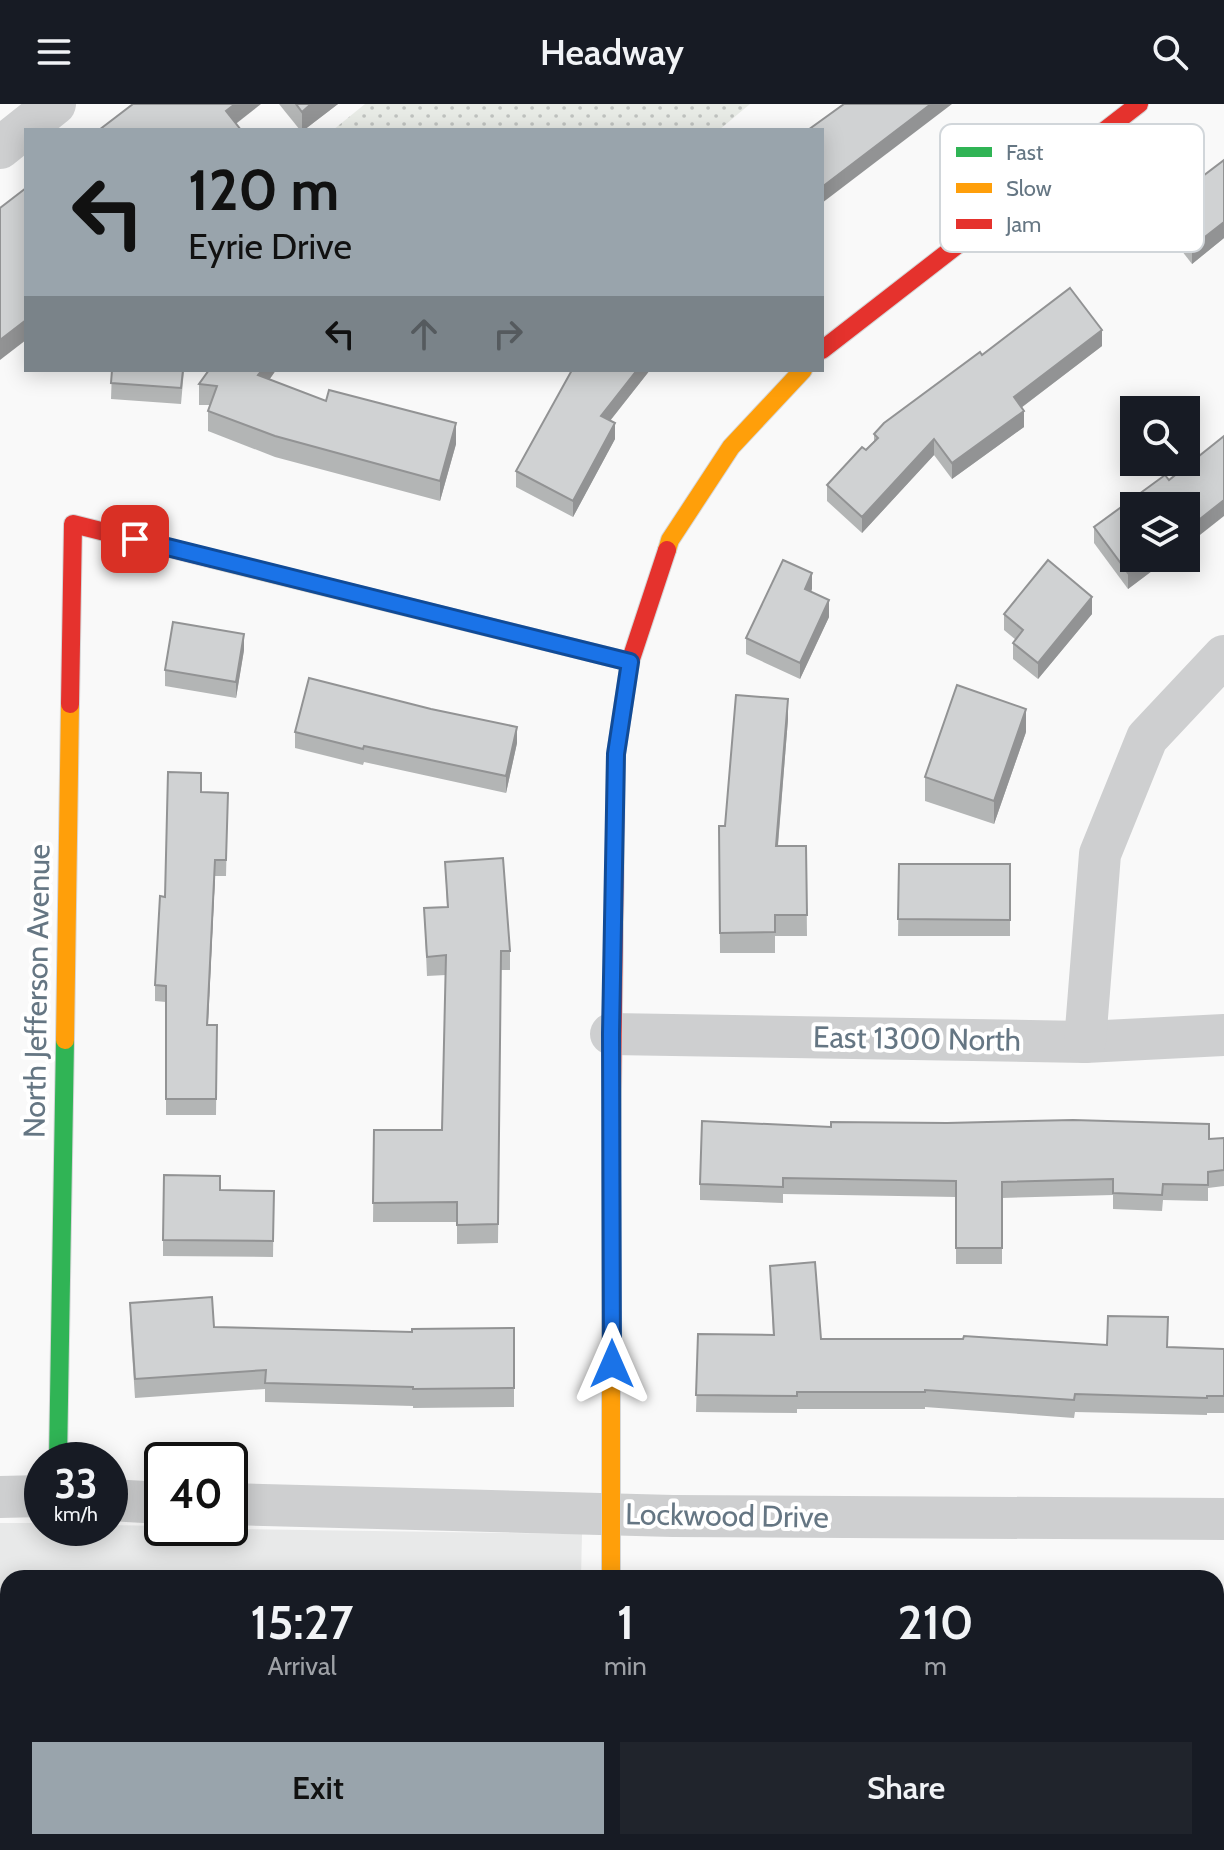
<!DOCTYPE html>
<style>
:root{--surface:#171b24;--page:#20242c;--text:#f1f3f6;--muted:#9ea1a6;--accent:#99a4ac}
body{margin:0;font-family:Cabin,sans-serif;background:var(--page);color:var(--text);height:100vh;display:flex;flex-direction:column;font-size:30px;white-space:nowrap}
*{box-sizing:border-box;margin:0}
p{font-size:26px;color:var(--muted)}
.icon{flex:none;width:44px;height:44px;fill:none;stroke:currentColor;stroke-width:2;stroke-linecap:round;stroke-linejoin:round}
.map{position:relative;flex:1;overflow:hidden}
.panel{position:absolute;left:0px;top:1466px;width:1224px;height:280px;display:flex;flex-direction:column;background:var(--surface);border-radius:24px 24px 0 0;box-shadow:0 4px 20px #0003}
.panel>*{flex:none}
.banner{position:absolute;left:24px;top:24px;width:800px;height:244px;border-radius:0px;box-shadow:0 4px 20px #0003;background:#99a4ac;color:#111;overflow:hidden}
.controls{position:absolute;left:1120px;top:292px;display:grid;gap:16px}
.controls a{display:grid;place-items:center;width:80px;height:80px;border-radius:0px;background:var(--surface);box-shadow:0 4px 20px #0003;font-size:40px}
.speed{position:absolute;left:24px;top:1338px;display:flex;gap:16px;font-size:40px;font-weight:700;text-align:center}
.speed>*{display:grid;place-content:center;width:104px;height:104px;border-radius:50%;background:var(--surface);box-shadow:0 4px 20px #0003;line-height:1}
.speed small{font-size:20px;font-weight:400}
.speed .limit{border:4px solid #111;border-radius:12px;background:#fff;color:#111}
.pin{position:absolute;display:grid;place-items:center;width:68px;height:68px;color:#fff;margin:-34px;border-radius:16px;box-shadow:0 4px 12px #0006}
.me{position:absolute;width:88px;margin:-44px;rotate:0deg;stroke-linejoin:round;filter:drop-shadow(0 0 6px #0008)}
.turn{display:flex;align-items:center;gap:28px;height:168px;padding:0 32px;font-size:36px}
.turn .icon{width:104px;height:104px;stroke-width:2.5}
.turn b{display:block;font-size:56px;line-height:68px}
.lanes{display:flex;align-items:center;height:76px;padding:0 32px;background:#0003;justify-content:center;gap:40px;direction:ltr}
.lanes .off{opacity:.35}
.eta{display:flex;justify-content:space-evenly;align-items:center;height:136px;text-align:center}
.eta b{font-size:48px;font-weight:600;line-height:56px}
.action{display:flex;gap:16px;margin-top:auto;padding:16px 32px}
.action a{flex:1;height:92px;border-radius:0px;background:var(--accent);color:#111;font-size:32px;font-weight:600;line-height:92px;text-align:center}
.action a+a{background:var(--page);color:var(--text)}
header{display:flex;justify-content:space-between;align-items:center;height:104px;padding:0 32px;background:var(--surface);font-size:36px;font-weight:600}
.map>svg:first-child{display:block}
.built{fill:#e8e9e9}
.grass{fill:url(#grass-dots)}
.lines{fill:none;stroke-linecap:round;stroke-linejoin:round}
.fast-casing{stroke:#d5d6d7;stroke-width:20}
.slow-casing{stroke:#d5d6d7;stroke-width:20}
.jam-casing{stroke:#d5d6d7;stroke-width:20}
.street{stroke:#cecfd0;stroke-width:42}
.fast{stroke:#30b455;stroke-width:18}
.slow{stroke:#ff9f0a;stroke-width:18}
.jam{stroke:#e5322d;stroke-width:18}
.wall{fill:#b3b5b5}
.shaded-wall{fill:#929394}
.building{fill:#d0d2d3;stroke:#929394;stroke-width:2}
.route-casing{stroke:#114b97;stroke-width:20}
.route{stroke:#1a73e8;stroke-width:14}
.labels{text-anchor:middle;stroke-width:8;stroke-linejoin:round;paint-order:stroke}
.street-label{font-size:30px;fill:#657683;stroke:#fff}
.key{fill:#fff;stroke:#d1d6da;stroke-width:2}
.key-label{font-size:22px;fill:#657683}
</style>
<header><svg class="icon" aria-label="menu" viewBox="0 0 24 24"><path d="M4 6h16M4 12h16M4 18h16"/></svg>Headway<svg class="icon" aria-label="search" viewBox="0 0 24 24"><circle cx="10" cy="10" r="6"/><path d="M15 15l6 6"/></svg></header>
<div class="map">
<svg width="1224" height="1746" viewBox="0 0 1224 1746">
<defs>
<pattern id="grass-dots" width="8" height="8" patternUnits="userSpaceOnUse" patternTransform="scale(2)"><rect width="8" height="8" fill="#e8ebe6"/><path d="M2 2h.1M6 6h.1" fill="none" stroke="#c0c3c0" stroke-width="1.8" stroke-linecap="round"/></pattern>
</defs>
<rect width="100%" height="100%" fill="#f9f9f9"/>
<path class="built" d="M0 1419H42V1424H110V1421L162 1422V1424L582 1430 581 1474H8V1738H580V1746H0Z"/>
<path class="grass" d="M365 0H750L719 26H333Z"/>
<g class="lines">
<g class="fast-casing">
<path id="fast" d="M58 1356 65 936"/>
</g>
<g class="slow-casing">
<g id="slow">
<path d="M667 446 670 436 731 343 803 266"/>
<path d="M213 455 630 558"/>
<path d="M65 936 70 600"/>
<path d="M611 1072V1474"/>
<path d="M606 1746 607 1738"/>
</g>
</g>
<g class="jam-casing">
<g id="jam">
<path d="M822 246 1139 0"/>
<path d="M70 600 73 420 213 455"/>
<path d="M611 1072 616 650 630 558 667 446"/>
</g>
</g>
<g class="street">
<path d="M0 44 55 0"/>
<path d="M611 930 1085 938 1224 931"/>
<path d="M1085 938 1100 750 1147 634 1224 552"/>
<path d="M0 1393 42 1392"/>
<path d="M110 1396 162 1399"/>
<path d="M230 1400 673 1412 1224 1415"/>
</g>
<use href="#fast" class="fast"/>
<use href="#slow" class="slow"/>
<use href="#jam" class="jam"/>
</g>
<g class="wall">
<path d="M279 0H338L304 26H300Z"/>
<path d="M1224 56V134L1192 160 1161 120V104Z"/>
<path d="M1102 242 1021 304 1024 323 952 375 934 351 862 429 827 397V381L874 337V330L982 251Z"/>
<path d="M112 266H184L181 300 111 295Z"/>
<path d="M209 266H276L269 276 326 297 456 340 440 397 275 353 208 327V307L210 301H199V280Z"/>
<path d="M572 266H650L610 317 615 335 573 413 516 383V367Z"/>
<path d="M1094 423 1199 432 1128 485 1094 439Z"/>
<path d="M812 485 811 488 829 513 800 575 746 550V534Z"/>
<path d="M1004 510H1092L1038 575 1013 555V539L1016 536 1004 526Z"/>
<path d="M244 546 236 594 165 582V566Z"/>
<path d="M431 605 517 639 506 689 364 658 363 661 295 644V628Z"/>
<path d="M788 615 778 742H806L807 832H775V849H720L719 722H725Z"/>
<path d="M1026 628 994 720 925 697V673Z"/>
<path d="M201 688 228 689 226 772H215L208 921H217L216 1011H166V898L155 897V881L165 793Z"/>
<path d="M445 758 510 847V866H501L498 1139 457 1140V1118H373L374 1026H442L446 871 427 872 424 804 447 803Z"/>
<path d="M899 760H1010V832H898Z"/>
<path d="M831 1023 1209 1035 1224 1034V1082L1208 1084V1097L1163 1096 1162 1107 1113 1105V1091L1002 1094V1160H956V1093L783 1090V1099L700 1096V1080Z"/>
<path d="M274 1087 273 1153 163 1152V1136Z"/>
<path d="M770 1162 821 1235 1224 1245V1309H1207V1311L1075 1308 1074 1314 925 1303V1305H797V1309L696 1308 698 1230 773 1231Z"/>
<path d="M130 1199 214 1223 412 1228 514 1224V1303L413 1304V1302L265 1298V1285L135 1294 130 1218Z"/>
<rect x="1216" y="1495" width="8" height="79"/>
</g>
<g class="shaded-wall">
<path d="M235 0H261L228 26 226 7Z"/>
<path d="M311 0H338L304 26H302V8Z"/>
<path d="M931 0H952L822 99V83Z"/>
<path d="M1224 118V134L1192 160V143Z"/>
<path d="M26 216V236L0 256V236Z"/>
<path d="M1102 226V242L1014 309V293Z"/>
<path d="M262 266H276L258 292V271Z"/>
<path d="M637 266H650L601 328V312Z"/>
<path d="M1024 307V323L952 375V359Z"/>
<path d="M456 319V340L440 397V377Z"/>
<path d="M615 319V335L573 413V397Z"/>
<path d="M934 335V351L862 429V413Z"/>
<path d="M1224 396V412L1186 442V426Z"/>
<path d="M1148 454H1169L1128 485V469Z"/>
<path d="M812 469V485L805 501V485Z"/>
<path d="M1092 493V510L1038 575V559Z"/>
<path d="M829 496V513L800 575V559Z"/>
<path d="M244 530V546L236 594V578Z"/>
<path d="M788 595V615L776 763V742Z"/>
<path d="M1026 605V628L994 720V697Z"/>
<path d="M517 623V639L506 689V672Z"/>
<path d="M215 756V772L207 937V921Z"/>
</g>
<g class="building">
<path d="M133 0H235L226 7 241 26H99Z"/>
<path d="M296 0H311L302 8Z"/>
<path d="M844 0H931L822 83V26H808Z"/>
<path d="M1224 56V118L1192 143 1161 104Z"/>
<path d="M26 84V216L0 236V104Z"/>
<path d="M1070 184 1102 226 1014 293 1024 307 952 359 934 335 862 413 827 381 862 343 866 346 878 334 874 330 884 319 980 248 982 251Z"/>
<path d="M112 266H183L181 284 111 279Z"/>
<path d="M209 266H262L258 271 326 297 329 286 456 319 440 377 275 332 208 307 217 282 199 280Z"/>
<path d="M572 266H637L601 312 615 319 573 397 516 367Z"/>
<path d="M1224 332V396L1186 426V402H1134V454H1148L1128 469 1094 423 1165 371 1169 376Z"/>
<path d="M783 456 812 469 805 485 829 496 800 559 746 534Z"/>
<path d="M1048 456 1092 493 1038 559 1013 539 1023 526 1004 510Z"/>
<path d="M173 518 244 530 236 578 165 566Z"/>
<path d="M309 574 431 605 517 623 506 672 364 642 363 645 295 628Z"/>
<path d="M957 581 1026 605 994 697 925 673Z"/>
<path d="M736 591 788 595 776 742H806L807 811H775V828L720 829 719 722H725Z"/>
<path d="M168 668 201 669V688L228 689 226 756H215L207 921H217L216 995H166V882L155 881 160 792 165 793Z"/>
<path d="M503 754 510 847H501L498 1120 457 1121V1098L373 1099 374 1026H442L446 851 427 853 424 804 448 803 445 758Z"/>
<path d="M899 760H1010V816L898 815Z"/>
<path d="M1073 1016 1209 1020V1035L1224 1034V1066L1208 1068V1081L1163 1080 1162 1091 1113 1089V1075L1002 1078V1144H956V1077L783 1074V1083L700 1080 702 1017 831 1023V1018L947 1019Z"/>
<path d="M164 1071 220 1072V1086L274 1087 273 1137 163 1136Z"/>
<path d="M815 1158 821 1235H963L964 1232 1107 1241 1108 1212 1168 1213 1167 1243 1224 1245V1292H1207V1294L1075 1290 1074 1296 925 1286V1288H797V1292L696 1291 698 1230 774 1231 770 1162Z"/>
<path d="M212 1193 214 1223 412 1228V1225L514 1224V1284L413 1285V1283L265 1279 266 1266 135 1275 130 1199Z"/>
<path d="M1216 1495H1224V1555L1216 1554Z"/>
<path d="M0 1555 8 1560V1738H339L352 1746H0Z"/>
<path d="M689 1738H1195L1194 1746H689Z"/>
</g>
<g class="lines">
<g class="route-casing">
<path id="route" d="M135 435 630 558 616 650 611 930 612 1260"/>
</g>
<use href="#route" class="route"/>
</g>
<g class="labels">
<g class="street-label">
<text transform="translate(37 887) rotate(-89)" y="10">North Jefferson Avenue</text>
<text transform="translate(917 935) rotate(1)" y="10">East 1300 North</text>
<text transform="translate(727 1412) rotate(1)" y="10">Lockwood Drive</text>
</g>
</g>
<rect x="940" y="20" width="264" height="128" rx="12" class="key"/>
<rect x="956" y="43" width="36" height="10" fill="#30b455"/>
<rect x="956" y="79" width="36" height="10" fill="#ff9f0a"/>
<rect x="956" y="115" width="36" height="10" fill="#e5322d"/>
<g class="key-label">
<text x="1006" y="56">Fast</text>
<text x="1006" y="92">Slow</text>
<text x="1006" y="128">Jam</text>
</g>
</svg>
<div class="controls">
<a><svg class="icon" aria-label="search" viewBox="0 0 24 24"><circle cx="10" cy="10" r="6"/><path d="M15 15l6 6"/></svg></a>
<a><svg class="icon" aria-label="layers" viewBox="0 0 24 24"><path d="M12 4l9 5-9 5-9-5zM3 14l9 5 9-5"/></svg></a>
</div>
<div class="speed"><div>33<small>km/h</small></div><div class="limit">40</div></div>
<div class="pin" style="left:135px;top:435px;background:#d93025"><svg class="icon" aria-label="arrive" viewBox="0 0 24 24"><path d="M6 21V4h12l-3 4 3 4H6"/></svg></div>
<svg class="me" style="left:612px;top:1260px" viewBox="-20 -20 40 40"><path d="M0-17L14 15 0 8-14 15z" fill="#1a73e8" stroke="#fff" stroke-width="4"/></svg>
<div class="banner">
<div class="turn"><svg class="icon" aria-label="left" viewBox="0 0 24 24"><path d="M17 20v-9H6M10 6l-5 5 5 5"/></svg><div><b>120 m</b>Eyrie Drive</div></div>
<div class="lanes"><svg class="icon" aria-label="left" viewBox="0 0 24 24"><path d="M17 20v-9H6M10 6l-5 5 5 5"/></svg><svg class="icon off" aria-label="ahead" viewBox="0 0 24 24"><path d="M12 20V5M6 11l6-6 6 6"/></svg><svg class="icon off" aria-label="right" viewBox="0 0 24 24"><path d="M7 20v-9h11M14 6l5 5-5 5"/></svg></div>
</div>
<section class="panel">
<div class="eta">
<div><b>15:27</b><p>Arrival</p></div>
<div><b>1</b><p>min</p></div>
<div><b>210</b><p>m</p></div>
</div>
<div class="action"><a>Exit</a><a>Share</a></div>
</section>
</div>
